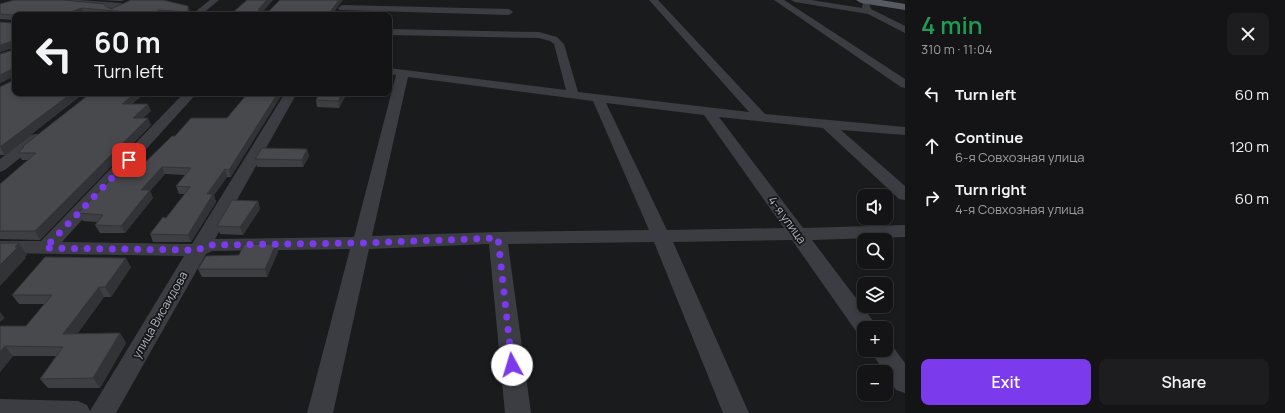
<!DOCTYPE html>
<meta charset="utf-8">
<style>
:root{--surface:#141416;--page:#1d1d1f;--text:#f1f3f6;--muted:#9d9ea1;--line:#333335;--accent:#7c3aed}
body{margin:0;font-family:Manrope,sans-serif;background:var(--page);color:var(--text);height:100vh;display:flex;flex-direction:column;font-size:15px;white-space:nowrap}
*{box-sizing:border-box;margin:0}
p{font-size:13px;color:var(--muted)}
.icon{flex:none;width:22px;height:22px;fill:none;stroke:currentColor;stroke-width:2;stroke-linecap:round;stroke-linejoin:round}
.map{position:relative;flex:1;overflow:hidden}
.sheet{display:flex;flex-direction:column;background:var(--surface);width:380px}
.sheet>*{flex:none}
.guide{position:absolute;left:12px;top:12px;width:380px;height:84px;border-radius:8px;box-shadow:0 2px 6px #0003,0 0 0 1px var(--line);background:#141416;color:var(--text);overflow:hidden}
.tools{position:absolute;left:857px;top:189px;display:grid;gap:8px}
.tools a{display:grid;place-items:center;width:36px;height:36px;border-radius:8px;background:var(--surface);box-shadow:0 2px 6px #0003,0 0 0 1px var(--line);font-size:20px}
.pin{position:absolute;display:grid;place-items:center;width:34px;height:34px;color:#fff;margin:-17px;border-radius:8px;box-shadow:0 2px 6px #0006}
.me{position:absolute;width:44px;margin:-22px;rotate:354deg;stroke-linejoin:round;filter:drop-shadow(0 0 3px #0008)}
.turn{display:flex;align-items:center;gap:14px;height:84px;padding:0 16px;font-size:18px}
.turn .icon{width:52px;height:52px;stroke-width:2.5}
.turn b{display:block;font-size:28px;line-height:34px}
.round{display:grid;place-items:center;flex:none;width:42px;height:42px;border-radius:8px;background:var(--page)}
.overview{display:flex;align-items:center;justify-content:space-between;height:68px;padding:0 16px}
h1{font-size:24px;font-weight:600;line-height:30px;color:#1e9e55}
.primary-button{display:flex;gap:8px;margin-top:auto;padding:8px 16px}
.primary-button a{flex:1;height:46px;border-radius:8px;background:var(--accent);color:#fff;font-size:16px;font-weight:600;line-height:46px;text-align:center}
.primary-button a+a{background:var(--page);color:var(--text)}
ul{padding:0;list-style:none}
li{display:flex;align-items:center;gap:12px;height:52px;padding:0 16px}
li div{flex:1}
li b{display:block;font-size:15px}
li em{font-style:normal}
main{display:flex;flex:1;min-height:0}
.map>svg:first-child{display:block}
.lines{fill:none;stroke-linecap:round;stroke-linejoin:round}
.minor{fill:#3b3d42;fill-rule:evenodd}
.major{fill:#575b61;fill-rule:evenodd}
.wall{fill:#3d3f42}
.shaded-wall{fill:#323336}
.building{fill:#47494d;stroke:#323336}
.route{stroke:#7c3aed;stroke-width:7;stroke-dasharray:0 12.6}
.labels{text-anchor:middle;stroke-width:3.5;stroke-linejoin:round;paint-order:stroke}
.street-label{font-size:12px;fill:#adb4bd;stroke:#151618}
</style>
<main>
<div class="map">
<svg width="905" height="413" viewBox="0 0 905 413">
<rect width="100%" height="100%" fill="#1a1b1d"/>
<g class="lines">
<g class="minor">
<path d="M45 0H79L121 3 125 6 121 9 49 2Z"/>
<path d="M210 0H219L201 15H191Z"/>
<path d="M649 0H658L765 114 905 127V135L841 130 905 186V200L899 199 823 128 719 117 803 228 905 225V237L812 240 874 322 877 328H864V336L858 334 792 240 673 242 749 413H723L654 242 508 244 531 413H505L489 244 369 249 333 413H307L350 249 212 251 206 254 116 413H0V399L78 401 87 405 90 411 184 256 0 253V241H41L184 93H197L62 242 192 244 285 93H297L215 239 354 237 396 75 389 74V68L566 90 554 44 550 41 539 38 389 35V29L539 32 557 37 564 44 578 92 749 112ZM408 77 593 101 649 230 498 232 372 236ZM606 103 704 115 784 228 667 230Z"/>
<path d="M774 0H784L905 79V88L901 87Z"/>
<path d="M791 0H811L862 8 863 3H869L871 9 905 26V33L868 14 795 2Z"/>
<path d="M342 5 509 9 513 12 509 15 339 10 338 8Z"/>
<path d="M36 134 41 135 43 138 41 141 5 170 0 172V159L31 135Z"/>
<path d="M886 342 890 343 905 363V393L896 390 870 350H886Z"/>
</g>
<path class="major" d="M856 0H881L905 4V10L861 3Z"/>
</g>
<g class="wall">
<path d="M100 0H125L121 1Z"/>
<path d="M0 4H105L106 6 111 9 188 6 190 11V15H104L84 13 15 15V93H84L5 155H0V87L12 81V77L0 83V54L13 50V48L0 52V22L13 23V20L0 19Z"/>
<path d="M91 93H145L132 104 151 111 143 118 151 125 40 240 0 239V184L28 160H22L18 153 23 149 22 147Z"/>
<path d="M347 93 339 108 317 107 316 100Z"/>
<path d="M227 118 231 177H227L214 195 216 202 191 242H153L150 234 166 218 185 194H179L176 186 185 175 165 174 150 191 153 198 125 233H100L95 225 97 222 83 221 78 213 131 176 175 136Z"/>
<path d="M307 149 309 156 303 167H257L255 159Z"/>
<path d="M258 201 260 209 243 235 220 234 217 226Z"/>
<path d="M276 244 278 252 267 277H202L198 269 239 255Z"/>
<path d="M131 267 111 297H104L77 334 120 333 126 343 100 388H48L40 379 56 356H13L0 372V326H26L44 304H19L12 295Z"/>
</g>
<g class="shaded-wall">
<path d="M267 0H273L260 15 258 10Z"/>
<path d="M339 0H343L332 15H328Z"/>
<path d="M188 6 190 11V15H189L188 12Z"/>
<path d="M82 8 84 13 79 15H62Z"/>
<path d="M159 10 160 15H151Z"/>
<path d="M13 41 15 47 0 52V45Z"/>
<path d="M12 69 15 76 0 83V75Z"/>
<path d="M72 93H84L5 155 0 147Z"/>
<path d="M135 93H145L125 110 122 104Z"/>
<path d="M278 93H283L231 177 229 170Z"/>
<path d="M343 93H347L339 108 338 101Z"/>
<path d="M148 104 151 111 136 125 133 118Z"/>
<path d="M148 118 151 125 40 240 35 231Z"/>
<path d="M307 149 309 156 303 167 302 160Z"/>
<path d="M162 167 165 174 150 191 153 198 125 233 121 226 141 190Z"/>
<path d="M225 169 227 177 214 195 216 202 191 242 188 235 207 194Z"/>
<path d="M258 201 260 209 243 235 240 227Z"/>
<path d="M19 243 27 255 25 257 26 258 0 286V265Z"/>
<path d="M276 244 278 252 267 277 265 269Z"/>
<path d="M126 258 131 267 111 297 105 287Z"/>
<path d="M99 287 104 297 70 344 63 334Z"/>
<path d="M0 312 5 318 0 322Z"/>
<path d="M120 333 126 343 100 388 93 378Z"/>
<path d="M5 346 13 356 0 372V352Z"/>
</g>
<g class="building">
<path d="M14 0H63L105 4V6L111 9 131 0H163L188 6V12L159 10 151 15H121L126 12 82 8 62 15H15V93H72L0 147V87L12 81V69L0 75V54L13 50V41L0 45V22L13 23V15L0 14V4Z"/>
<path d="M247 0H267L258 10 260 11H269L280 0H339L328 15H230Z"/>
<path d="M195 14H226L225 15H193Z"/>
<path d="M91 93H135L122 104H148L133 118H148L35 231H0V184L36 153H18L24 147H22Z"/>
<path d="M248 93H278L229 170 225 169 207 194H213L188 235 150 234 163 217 166 218 190 187 176 186 191 168 162 167 141 190H150L121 226 95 225 103 215 78 213 113 177 131 176 172 136H175L191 118H227Z"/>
<path d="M320 93H343L338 101 316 100Z"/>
<path d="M262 148 307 149 302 160 255 159Z"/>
<path d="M232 200 258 201 240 227 217 226Z"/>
<path d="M0 243H19L15 247H18L0 265Z"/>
<path d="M244 244H276L265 269H198L206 256 239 255Z"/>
<path d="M45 257 126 258 105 287H99L63 334 120 333 93 378 40 379 63 347 5 346 0 352V326H26L52 295H12Z"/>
</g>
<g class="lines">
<path class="route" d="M129 160 45 248 197 250 210 245 360 243 498 238 512 365"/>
</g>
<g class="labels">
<g class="street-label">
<text transform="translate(787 220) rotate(54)" y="4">4-я улица</text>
<text transform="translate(160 315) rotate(-60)" y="4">улица Висаидова</text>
</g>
</g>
</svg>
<div class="tools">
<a><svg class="icon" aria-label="sound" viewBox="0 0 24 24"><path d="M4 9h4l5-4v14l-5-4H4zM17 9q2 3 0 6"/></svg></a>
<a><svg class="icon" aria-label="search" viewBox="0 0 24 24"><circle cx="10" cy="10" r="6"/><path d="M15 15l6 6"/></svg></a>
<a><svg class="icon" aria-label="layers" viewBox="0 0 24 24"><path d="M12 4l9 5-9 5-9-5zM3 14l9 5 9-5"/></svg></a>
<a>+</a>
<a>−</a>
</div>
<div class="pin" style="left:129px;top:160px;background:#d93025"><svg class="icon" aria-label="arrive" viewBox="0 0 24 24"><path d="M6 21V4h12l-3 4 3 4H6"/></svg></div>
<svg class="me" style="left:512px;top:365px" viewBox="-20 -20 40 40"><circle r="19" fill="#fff"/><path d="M0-13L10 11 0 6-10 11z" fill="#7c3aed"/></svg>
<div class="guide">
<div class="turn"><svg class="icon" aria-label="left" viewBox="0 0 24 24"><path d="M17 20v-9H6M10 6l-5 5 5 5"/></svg><div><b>60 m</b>Turn left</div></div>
</div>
</div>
<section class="sheet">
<div class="overview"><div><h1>4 min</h1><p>310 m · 11:04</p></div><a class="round"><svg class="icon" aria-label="close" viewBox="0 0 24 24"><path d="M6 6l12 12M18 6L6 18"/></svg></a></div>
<ul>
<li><svg class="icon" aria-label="left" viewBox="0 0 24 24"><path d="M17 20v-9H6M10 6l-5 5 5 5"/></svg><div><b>Turn left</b></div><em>60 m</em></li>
<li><svg class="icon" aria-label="ahead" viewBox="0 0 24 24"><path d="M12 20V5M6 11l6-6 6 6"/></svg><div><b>Continue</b><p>6-я Совхозная улица</p></div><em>120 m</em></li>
<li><svg class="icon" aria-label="right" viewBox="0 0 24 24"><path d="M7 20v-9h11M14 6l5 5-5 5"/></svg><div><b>Turn right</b><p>4-я Совхозная улица</p></div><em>60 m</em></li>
</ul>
<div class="primary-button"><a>Exit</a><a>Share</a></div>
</section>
</main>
